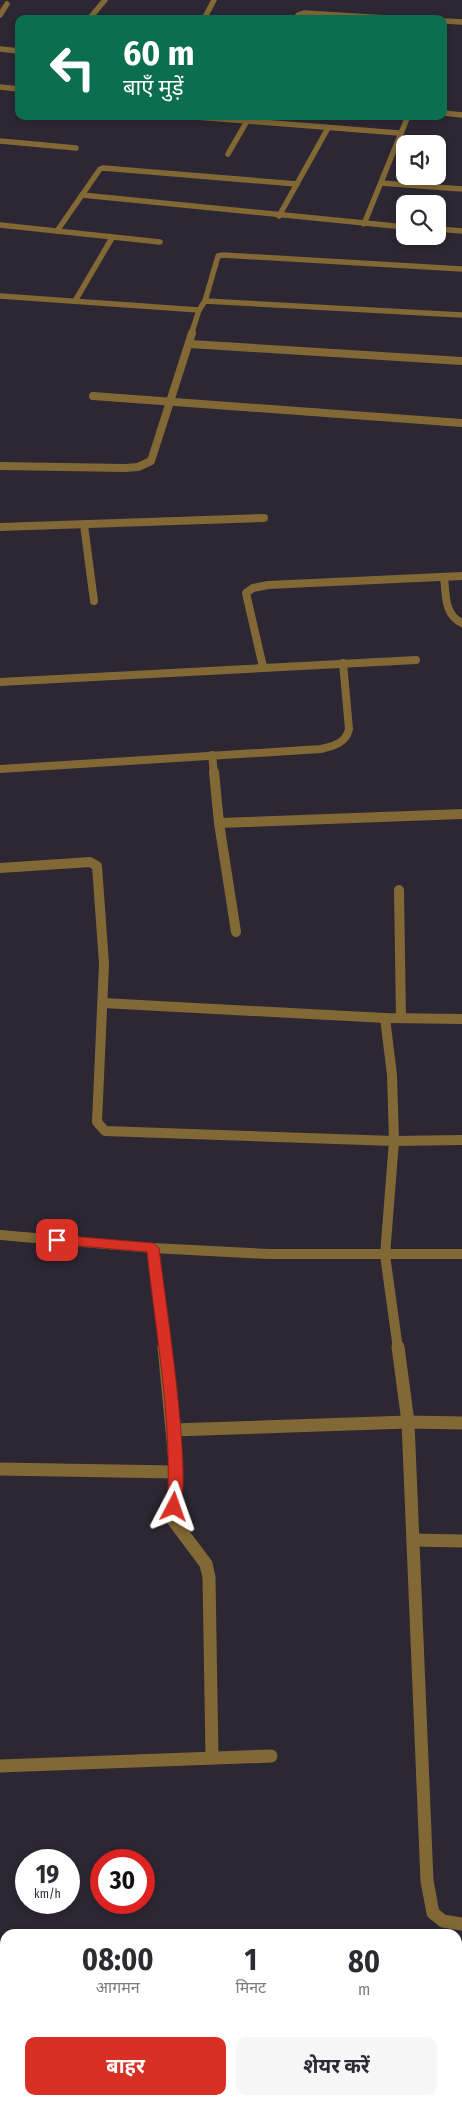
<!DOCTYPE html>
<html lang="hi">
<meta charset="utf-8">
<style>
:root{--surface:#fff;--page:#f7f7f7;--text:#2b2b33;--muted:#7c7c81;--accent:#d93025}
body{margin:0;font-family:"Fira Sans Condensed","Noto Sans Devanagari",sans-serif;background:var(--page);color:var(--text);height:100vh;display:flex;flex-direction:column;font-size:19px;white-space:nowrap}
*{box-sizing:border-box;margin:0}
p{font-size:16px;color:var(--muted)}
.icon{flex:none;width:28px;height:28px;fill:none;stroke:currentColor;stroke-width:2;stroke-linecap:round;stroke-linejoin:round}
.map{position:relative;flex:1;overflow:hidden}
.panel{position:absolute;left:0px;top:1929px;width:462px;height:176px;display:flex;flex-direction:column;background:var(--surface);border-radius:15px 15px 0 0;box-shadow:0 2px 8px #0003}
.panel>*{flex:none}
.banner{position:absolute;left:15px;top:15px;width:432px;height:105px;border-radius:10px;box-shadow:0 2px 8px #0003;background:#0b6e4f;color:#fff;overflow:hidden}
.fabs{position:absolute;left:396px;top:135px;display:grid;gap:10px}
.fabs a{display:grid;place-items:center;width:50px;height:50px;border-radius:10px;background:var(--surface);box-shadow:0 2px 8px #0003;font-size:25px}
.speed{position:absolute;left:15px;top:1849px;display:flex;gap:10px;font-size:25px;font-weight:700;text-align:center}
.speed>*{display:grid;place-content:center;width:65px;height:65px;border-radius:50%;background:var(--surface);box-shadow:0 2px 8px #0003;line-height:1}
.speed small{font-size:12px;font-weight:400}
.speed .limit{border:8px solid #d22;background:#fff;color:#111}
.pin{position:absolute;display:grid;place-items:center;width:42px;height:42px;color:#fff;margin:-21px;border-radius:10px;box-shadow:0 2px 8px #0006}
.me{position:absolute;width:55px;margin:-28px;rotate:4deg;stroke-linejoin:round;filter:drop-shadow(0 0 4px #0008)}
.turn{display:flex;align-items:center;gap:18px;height:105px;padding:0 25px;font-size:22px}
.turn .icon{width:65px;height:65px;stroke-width:2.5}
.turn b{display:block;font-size:35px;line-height:42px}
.eta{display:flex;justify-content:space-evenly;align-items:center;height:85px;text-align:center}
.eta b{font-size:30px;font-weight:700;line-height:35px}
.cta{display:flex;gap:10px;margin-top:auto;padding:10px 25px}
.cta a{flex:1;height:58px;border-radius:10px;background:var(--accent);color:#fff;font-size:20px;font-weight:700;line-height:58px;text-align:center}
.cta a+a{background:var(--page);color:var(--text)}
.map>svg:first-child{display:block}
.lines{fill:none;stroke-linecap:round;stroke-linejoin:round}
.street-far3{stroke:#816835;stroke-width:5.5}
.street-far2{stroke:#816835;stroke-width:8}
.street-far1{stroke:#816835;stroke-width:10}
.street{stroke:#816835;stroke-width:13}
.route{fill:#d93025;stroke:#8d1f18}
</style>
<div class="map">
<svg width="462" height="2104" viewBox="0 0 462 2104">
<rect width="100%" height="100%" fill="#2c2732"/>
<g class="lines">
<g class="street-far3">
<path d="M0 15 7 4"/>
<path d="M89 19 105 0"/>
<path d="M204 19 214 0"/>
<path d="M296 19 298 15 304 13 403 19"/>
<path d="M444 21 462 22"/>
<path d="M0 49 19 51"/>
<path d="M0 87 19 89"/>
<path d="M444 113 462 115"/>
<path d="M183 116 399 133"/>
<path d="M0 141 76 148"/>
<path d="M228 154 247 121"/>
<path d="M381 183 462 189"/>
<path d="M82 195 405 227"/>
<path d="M279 216 328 128"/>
<path d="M364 224 408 116"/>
<path d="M0 225 160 242"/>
<path d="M438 229 462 231"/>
<path d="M57 231 100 169 103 168 297 184"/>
<path d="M0 296 199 310 205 301 462 315"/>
<path d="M75 301 112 238"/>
<path d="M205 301 218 256 223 255 462 269"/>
<path d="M191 335 199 310"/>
</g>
<g class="street-far2">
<path d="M190 344 462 361"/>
<path d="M93 396 462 423"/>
<path d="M0 466 125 468 138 467 151 461 192 333"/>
<path d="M84 525 94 601"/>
<path d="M0 527 264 518"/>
<path d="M444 577C446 594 444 615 462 623"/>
<path d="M263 667 246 593 253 588 268 585 462 576"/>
<path d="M0 682 416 660"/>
<path d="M212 755 214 773"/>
<path d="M0 769 321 749C334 746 346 743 349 729L343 663"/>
</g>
<g class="street-far1">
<path d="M214 772 219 823 236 932"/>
<path d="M219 823 462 814"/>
<path d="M0 868 90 862 97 866 104 964 97 1122 105 1131 394 1141 462 1140"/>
<path d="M399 890 401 1018"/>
<path d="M103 1003 385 1018 462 1019"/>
<path d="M385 1018 392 1075 394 1141 385 1255 398 1349"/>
<path d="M0 1235 153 1248 268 1254H462"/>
<path d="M153 1248 164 1349"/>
</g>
<g class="street">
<path d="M164 1347 176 1472 173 1520 206 1564 209 1577 212 1758"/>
<path d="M462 1423 408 1422 427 1881 433 1913 443 1921 462 1924"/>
<path d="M173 1430 408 1422 398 1347"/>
<path d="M0 1469 176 1472"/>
<path d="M413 1540 462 1541"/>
<path d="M0 1766 271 1756"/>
<path d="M52 2100V2104"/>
</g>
</g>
<path class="route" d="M57 1235 153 1243 159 1248C164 1292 194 1481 179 1511H169L167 1507C173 1423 156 1336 147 1252L57 1244 51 1240Z"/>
</svg>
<div class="fabs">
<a><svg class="icon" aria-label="sound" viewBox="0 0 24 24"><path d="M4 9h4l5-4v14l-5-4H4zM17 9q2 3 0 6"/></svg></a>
<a><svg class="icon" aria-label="search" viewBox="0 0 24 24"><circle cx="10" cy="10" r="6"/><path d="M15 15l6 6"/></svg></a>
</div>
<div class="speed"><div>19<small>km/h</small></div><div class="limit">30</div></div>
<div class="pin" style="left:57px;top:1240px;background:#d93025"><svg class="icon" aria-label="arrive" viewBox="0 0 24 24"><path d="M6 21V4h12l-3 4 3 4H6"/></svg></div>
<svg class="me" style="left:174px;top:1507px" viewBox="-20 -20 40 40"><path d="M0-17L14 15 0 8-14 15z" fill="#d93025" stroke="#fff" stroke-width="4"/></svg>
<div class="banner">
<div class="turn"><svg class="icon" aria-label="left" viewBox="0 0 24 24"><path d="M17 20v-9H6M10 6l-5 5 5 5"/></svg><div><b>60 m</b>बाएँ मुड़ें</div></div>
</div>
<section class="panel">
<div class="eta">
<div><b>08:00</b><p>आगमन</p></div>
<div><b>1</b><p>मिनट</p></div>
<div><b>80</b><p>m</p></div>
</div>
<div class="cta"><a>बाहर</a><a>शेयर करें</a></div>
</section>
</div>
